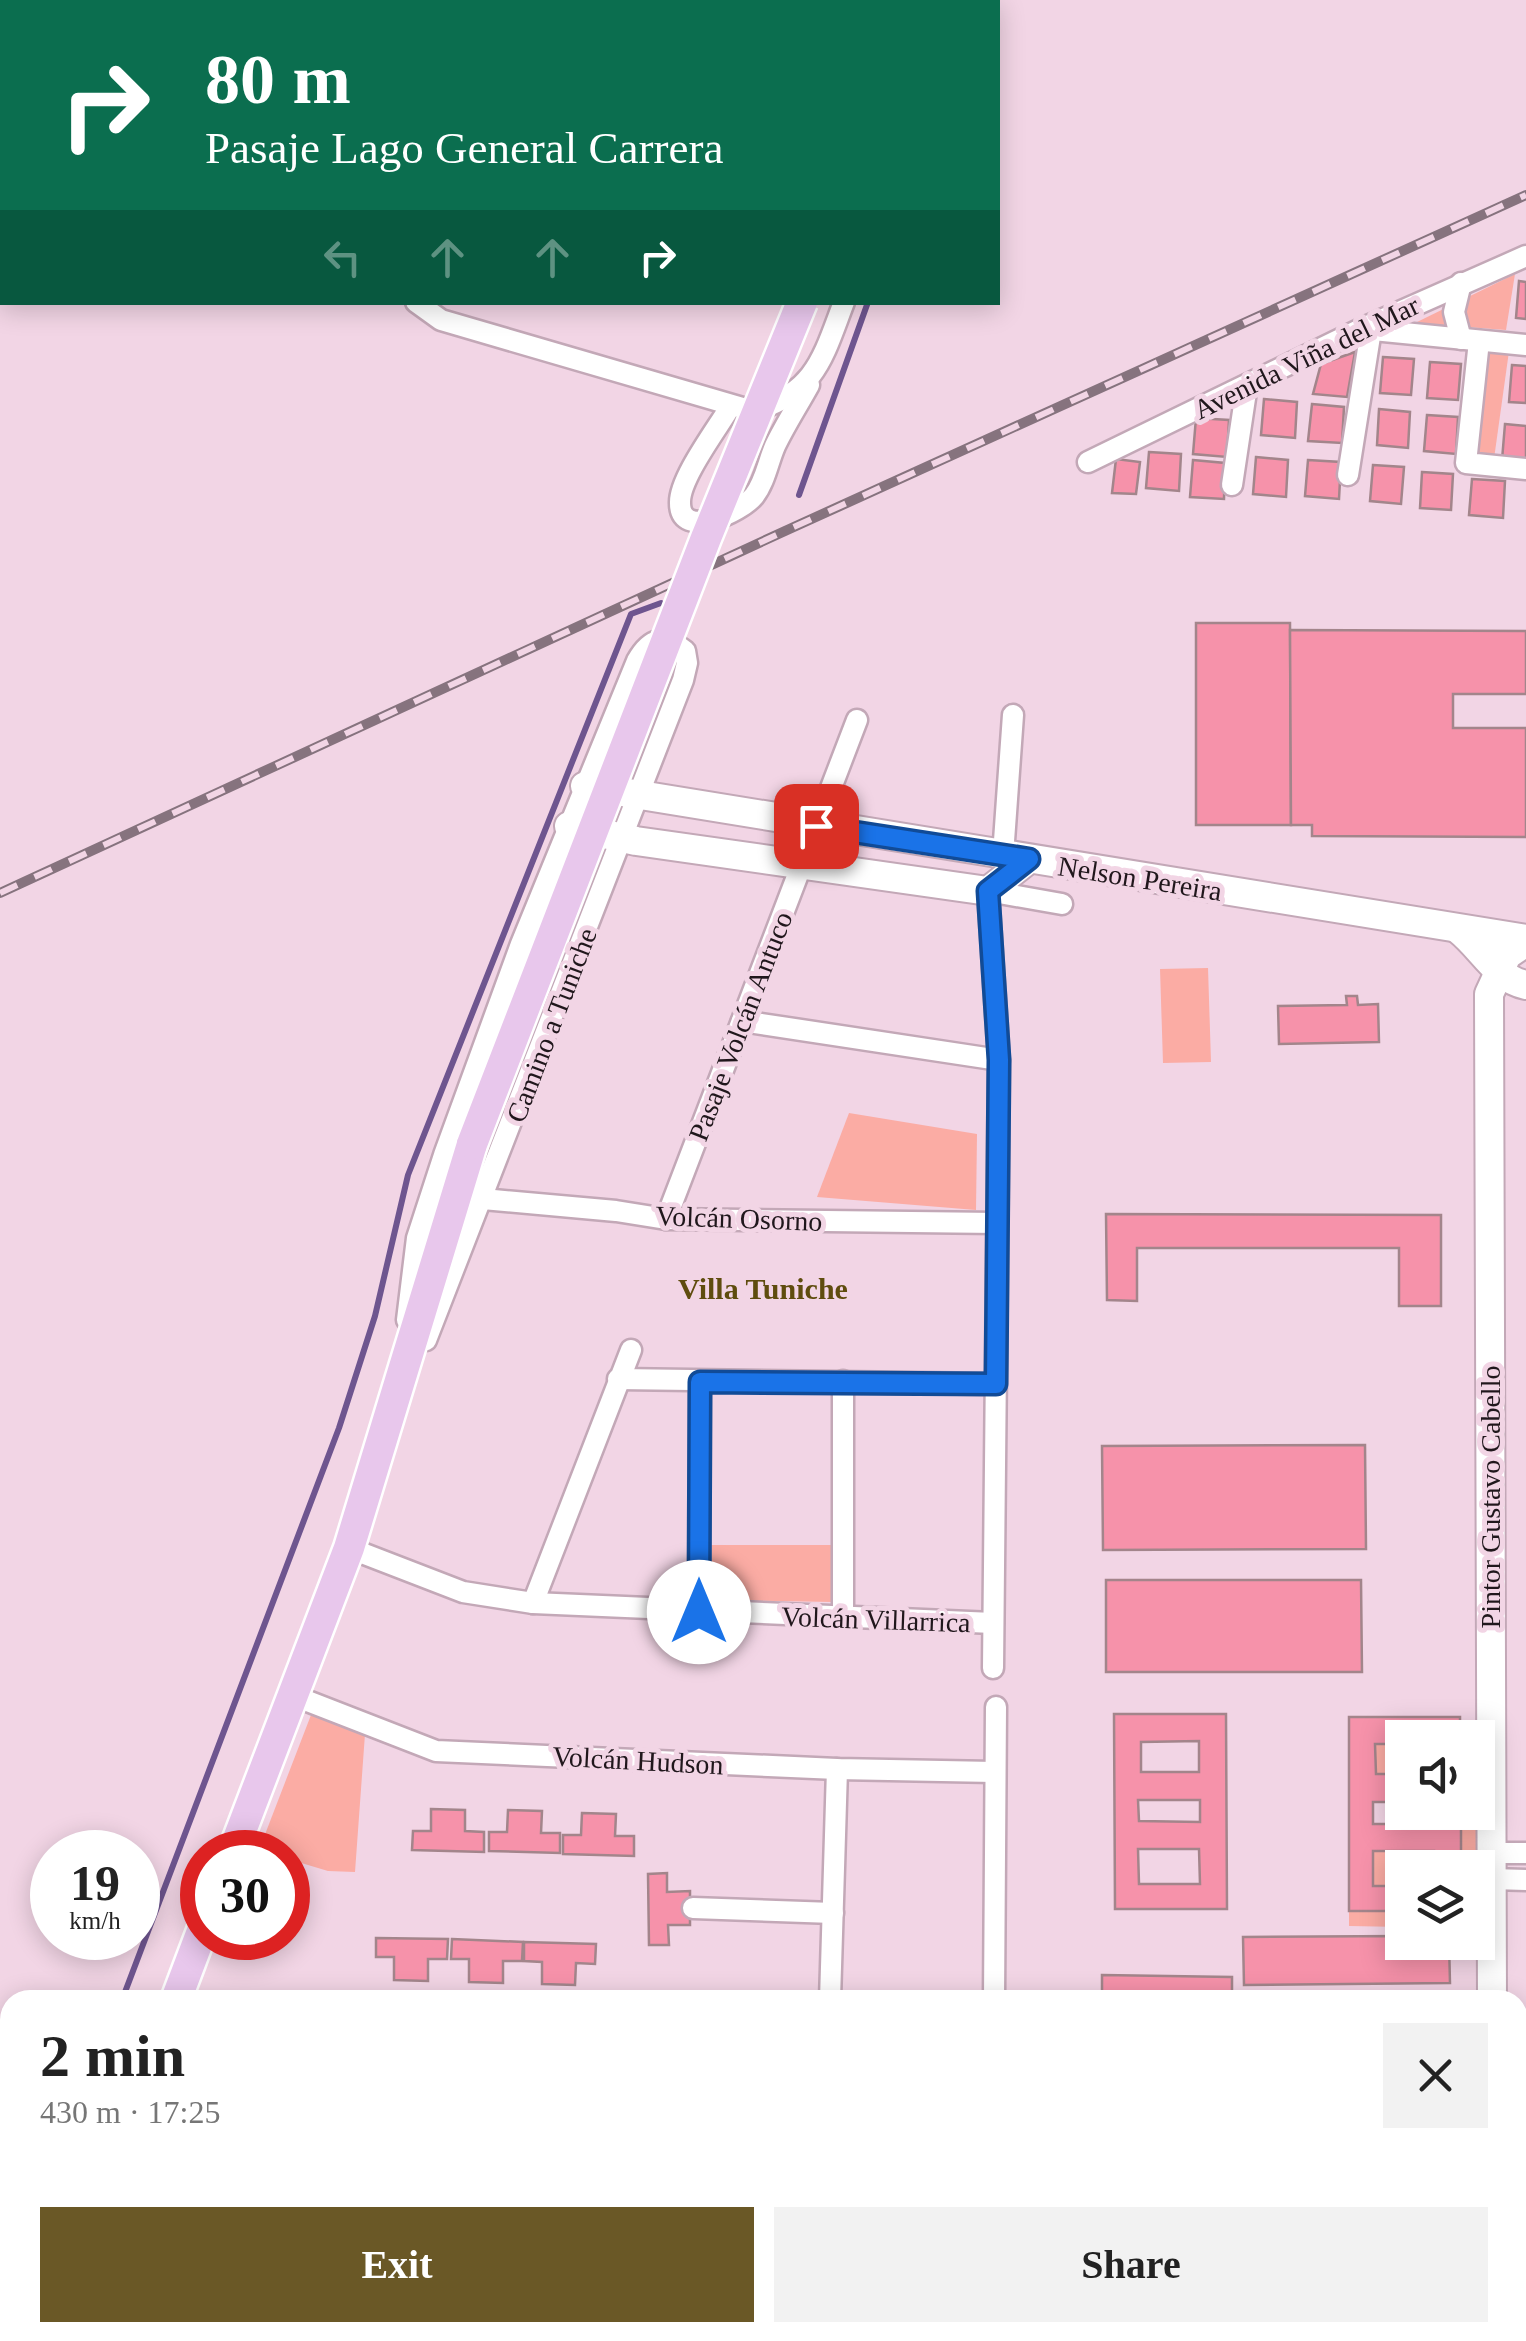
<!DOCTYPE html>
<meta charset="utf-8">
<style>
:root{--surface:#fff;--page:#f2f2f2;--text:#222;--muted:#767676;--accent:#6a5826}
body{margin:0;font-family:"Times New Roman",serif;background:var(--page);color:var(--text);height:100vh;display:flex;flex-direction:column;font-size:38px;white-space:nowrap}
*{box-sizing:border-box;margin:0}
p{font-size:32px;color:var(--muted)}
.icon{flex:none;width:55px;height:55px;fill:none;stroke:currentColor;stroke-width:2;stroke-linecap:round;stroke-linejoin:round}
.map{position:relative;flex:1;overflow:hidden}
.side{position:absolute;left:0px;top:1990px;width:1528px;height:352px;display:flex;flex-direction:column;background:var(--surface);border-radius:30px 30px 0 0;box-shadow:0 5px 25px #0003}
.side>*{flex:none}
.guide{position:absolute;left:0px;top:0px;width:1000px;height:305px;box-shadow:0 5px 25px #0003;background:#0b6e4f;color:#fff;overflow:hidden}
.fabs{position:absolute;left:1385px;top:1720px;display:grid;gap:20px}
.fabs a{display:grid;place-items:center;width:110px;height:110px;border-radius:0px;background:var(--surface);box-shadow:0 5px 25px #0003;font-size:50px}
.speed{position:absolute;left:30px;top:1830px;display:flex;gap:20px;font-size:50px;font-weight:700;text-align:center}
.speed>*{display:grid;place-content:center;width:130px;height:130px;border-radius:50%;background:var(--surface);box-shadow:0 5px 25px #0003;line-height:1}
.speed small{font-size:25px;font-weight:400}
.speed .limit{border:15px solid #d22;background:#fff;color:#111}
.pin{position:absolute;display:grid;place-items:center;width:85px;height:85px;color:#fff;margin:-42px;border-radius:20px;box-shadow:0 5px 15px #0006}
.me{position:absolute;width:110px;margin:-55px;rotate:0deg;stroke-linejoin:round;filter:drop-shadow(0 0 8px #0008)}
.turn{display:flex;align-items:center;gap:35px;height:210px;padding:0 40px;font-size:45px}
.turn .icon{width:130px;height:130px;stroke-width:2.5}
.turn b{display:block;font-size:70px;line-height:85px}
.lanes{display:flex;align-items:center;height:95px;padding:0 40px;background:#0003;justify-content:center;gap:50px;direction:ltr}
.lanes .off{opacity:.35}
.round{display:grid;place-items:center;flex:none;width:105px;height:105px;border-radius:0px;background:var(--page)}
.summary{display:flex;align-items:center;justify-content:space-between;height:170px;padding:0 40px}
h1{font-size:60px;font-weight:800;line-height:75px}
.button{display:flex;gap:20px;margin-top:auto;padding:20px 40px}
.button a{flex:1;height:115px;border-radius:0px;background:var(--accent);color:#fff;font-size:40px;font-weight:800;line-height:115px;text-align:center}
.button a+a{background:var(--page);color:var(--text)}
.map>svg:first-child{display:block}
.green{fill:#fbaca4}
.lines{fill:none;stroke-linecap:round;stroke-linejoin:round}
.stream{stroke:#6e558f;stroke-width:6}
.building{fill:#f692aa;stroke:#a3858b;stroke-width:2.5;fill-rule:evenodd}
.street-casing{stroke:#c3a8b7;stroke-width:25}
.secondary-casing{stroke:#c3a8b7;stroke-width:32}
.primary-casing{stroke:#fff;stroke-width:35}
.street{stroke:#fff;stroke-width:20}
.secondary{stroke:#fff;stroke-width:28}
.primary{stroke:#e8c7ec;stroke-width:30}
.rail-casing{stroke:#86737e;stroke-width:10}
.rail{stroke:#f2d5e5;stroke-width:6;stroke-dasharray:19;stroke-linecap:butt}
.primary-bridge-casing{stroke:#fff;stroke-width:35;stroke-linecap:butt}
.primary-bridge{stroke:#e8c7ec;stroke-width:30}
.route-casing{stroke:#114b97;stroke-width:25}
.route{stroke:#1a73e8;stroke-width:18}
.labels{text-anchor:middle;stroke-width:10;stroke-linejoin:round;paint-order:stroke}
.street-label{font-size:28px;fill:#20171c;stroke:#f2d5e5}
.neighbourhood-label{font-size:30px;font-weight:bold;fill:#5f4c0e;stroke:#f2d5e5}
</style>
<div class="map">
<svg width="1526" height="2341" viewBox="0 0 1526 2341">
<rect width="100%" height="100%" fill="#f2d5e5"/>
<g class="green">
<path d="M1515 274 1506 330 1415 323Z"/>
<path d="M1479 341 1510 344 1493 466 1466 463Z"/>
<path d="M1208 968 1211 1062 1163 1063 1160 969Z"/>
<path d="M849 1113 977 1134 976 1210 817 1197Z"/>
<path d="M708 1545H834L833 1602 710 1600Z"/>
<path d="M311 1715 365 1734 355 1872 328 1871 288 1859V1852L259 1850Z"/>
<path d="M1375 1744H1402V1774H1376Z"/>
<path d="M1478 1760V1942V1868L1461 1867V1813L1478 1812Z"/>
<path d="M1373 1851H1434V1867L1402 1868V1886H1373Z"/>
<path d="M1349 1911H1402V1927L1349 1926Z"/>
<rect x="417" y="2333" width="135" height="8"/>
</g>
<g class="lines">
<g class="stream">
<path d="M976 2 977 0"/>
<path d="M799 495 868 302"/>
<path d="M122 2000 339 1428 375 1316 408 1175 631 614 661 603"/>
<path d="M2 2319 10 2299"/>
</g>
</g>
<g class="building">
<path d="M1519 281 1526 282V319L1516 318Z"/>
<path d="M1355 352 1347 397 1313 394 1321 364Z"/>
<path d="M1383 357 1414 359 1411 395 1380 393Z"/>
<path d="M1430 362 1461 364 1458 400 1427 398Z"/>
<path d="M1512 365 1526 366V403L1509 402Z"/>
<path d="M1264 399 1297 402 1295 438 1261 435Z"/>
<path d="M1312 404 1344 407 1342 443 1308 441Z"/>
<path d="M1379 409 1410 412 1408 448 1377 445Z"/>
<path d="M1427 415 1458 417 1456 454 1424 451Z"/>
<path d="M1196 418 1229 420 1227 457 1193 454Z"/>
<path d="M1505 424 1526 426V462L1502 460Z"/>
<path d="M1149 452 1181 454 1179 491 1146 488Z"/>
<path d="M1256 457 1288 460 1286 497 1253 494Z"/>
<path d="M1116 459 1140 462 1136 494 1112 493Z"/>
<path d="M1193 460 1225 463 1224 499 1190 497Z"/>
<path d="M1308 460 1341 462 1339 499 1305 496Z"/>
<path d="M1373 465 1404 467 1401 504 1370 501Z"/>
<path d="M1422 472 1453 474 1451 510 1420 508Z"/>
<path d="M1472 479 1505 481 1503 518 1469 515Z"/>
<path d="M1196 623H1290L1291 825H1196Z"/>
<path d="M1290 630 1526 631V694H1453V728H1526V837L1312 836V825H1291Z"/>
<path d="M1346 996H1357L1358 1005 1378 1004 1379 1042 1279 1044 1278 1006 1347 1005Z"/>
<path d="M1106 1214 1441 1215V1306H1399V1248H1137V1301L1107 1300Z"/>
<path d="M1365 1445 1366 1549 1103 1550 1102 1446Z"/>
<path d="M1106 1580H1361L1362 1672H1106Z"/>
<path d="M1114 1714H1226L1227 1909H1115ZM1199 1741V1772H1141V1742ZM1138 1800H1200V1822L1139 1821ZM1138 1849H1199L1200 1884H1139Z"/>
<path d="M1349 1717H1460V1738H1402V1744H1375L1376 1774H1402V1802H1373V1824H1435V1812H1461V1868H1434V1851H1373V1886H1402V1911H1349Z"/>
<path d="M431 1809 465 1810V1831L484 1832V1852L412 1850 413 1831H431Z"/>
<path d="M508 1810 542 1811 541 1833H560V1853L489 1851V1832H507Z"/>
<path d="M582 1813 616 1814 615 1836H634V1856L563 1854V1835H581Z"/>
<path d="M667 1873V1892L690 1891V1925H668L669 1945H649L648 1874Z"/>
<path d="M1402 1936V1942H1449L1450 1983 1244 1985 1243 1937Z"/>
<path d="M376 1938 448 1939 447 1959H428V1981L394 1980V1957H376Z"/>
<path d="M452 1939 523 1942 522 1961H503V1983L469 1982V1959H451Z"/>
<path d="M524 1942 596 1944 595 1964 576 1963 575 1985 542 1984V1962L524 1961Z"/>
<path d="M1102 1975 1232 1977V2000H1102Z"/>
<rect x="620" y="2332" width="20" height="9"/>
<rect x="1097" y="2332" width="36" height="9"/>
<rect x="1213" y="2332" width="31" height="9"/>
<rect x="1351" y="2332" width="93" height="9"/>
</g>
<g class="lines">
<g class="street-casing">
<g id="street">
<path d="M959 2 960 0"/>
<path d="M416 302 441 320 753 411C816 393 823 357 844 302"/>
<path d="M1363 329 1526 345"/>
<path d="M1461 339 1454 312 1461 283"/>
<path d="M1479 341 1466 463 1526 469"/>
<path d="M730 407C717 429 679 479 680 503 680 541 741 512 754 496 765 482 768 462 775 446 785 425 798 405 809 385"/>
<path d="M1088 462 1361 329 1526 256"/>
<path d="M1348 475 1371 330"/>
<path d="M1232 485 1247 385"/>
<path d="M1003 855 1013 715"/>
<path d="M742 1021 999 1060"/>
<path d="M483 1199 616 1211 666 1219 997 1223"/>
<path d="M666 1219 857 720"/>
<path d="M407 1320 417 1238 444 1155 521 944 637 661C650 638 664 634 685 651L687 663 683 680 426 1340"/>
<path d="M618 1379 995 1384"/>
<path d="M843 1381V1618"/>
<path d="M349 1548 463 1592 533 1603 993 1623"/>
<path d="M533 1603 631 1350"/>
<path d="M699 1612 700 1381"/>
<path d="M993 1668 999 1060 988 891 1062 904"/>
<path d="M292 1695 436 1751 837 1769 994 1772"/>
<path d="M1491 1853H1526"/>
<path d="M1492 1879 1526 1880"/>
<path d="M693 1908 833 1913"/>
<path d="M830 2000 837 1769"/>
<path d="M994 2000 996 1707"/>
<path d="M820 2341V2332"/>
<path d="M992 2341V2332"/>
</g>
</g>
<g class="secondary-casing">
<g id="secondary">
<path d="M585 786 1526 939"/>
<path d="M569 826 636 841 988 891 1029 859"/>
<path d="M1459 930C1482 948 1496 979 1526 985"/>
<path d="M1492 2000 1489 994 1507 955 1526 942"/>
<path d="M1493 2332V2341"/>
</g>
</g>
<g class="primary-casing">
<g id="primary">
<path d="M923 2 924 0"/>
<path d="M233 1852 349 1548 472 1144"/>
<path d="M176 2000 202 1931"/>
<path d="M47 2341 50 2332"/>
</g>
</g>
<use href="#street" class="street"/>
<use href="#secondary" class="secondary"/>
<use href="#primary" class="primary"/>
<g class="rail-casing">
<path id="rail" d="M0 893 785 531 1526 195"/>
</g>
<use href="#rail" class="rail"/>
<g class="primary-bridge-casing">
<path id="primary-bridge" d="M472 1144 706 538 802 302"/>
</g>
<use href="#primary-bridge" class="primary-bridge"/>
</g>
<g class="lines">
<g class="route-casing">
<path id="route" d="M699 1612 700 1382 996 1384 999 1060 988 891 1029 859 816 826"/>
</g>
<use href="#route" class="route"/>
</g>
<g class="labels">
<g class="street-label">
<text transform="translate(1306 357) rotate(-26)" y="10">Avenida Viña del Mar</text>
<text transform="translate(1140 878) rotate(9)" y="10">Nelson Pereira</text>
<text transform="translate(551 1025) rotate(-69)" y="10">Camino a Tuniche</text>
<text transform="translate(740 1026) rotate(-69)" y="10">Pasaje Volcán Antuco</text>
<text transform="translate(739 1218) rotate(2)" y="10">Volcán Osorno</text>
<text transform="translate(1490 1497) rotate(-90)" y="10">Pintor Gustavo Cabello</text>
<text transform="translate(876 1619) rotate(2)" y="10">Volcán Villarrica</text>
<text transform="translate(638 1760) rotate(3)" y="10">Volcán Hudson</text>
</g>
<g class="neighbourhood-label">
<text x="763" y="1299">Villa Tuniche</text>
</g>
</g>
</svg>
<div class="fabs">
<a><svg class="icon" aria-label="sound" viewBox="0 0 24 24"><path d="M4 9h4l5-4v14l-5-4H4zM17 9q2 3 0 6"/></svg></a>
<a><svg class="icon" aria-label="layers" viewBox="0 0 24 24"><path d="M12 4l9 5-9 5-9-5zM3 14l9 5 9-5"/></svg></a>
</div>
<div class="speed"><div>19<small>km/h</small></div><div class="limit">30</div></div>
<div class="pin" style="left:816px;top:826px;background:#d93025"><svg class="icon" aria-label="arrive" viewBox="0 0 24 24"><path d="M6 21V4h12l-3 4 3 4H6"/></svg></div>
<svg class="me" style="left:699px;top:1612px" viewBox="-20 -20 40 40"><circle r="19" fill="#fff"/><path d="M0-13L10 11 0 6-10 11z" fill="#1a73e8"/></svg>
<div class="guide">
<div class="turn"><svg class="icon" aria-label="right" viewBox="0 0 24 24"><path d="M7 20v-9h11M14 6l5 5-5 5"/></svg><div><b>80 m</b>Pasaje Lago General Carrera</div></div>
<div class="lanes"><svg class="icon off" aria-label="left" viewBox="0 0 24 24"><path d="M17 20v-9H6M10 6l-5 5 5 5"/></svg><svg class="icon off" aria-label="ahead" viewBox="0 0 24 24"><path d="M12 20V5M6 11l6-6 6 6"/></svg><svg class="icon off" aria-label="ahead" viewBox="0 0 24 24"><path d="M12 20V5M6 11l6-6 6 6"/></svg><svg class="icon" aria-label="right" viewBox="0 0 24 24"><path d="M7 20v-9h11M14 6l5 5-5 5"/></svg></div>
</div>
<section class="side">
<div class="summary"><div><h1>2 min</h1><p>430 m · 17:25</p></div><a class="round"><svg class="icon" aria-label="close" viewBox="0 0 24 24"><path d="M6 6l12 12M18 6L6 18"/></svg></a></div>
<div class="button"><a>Exit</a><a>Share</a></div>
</section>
</div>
